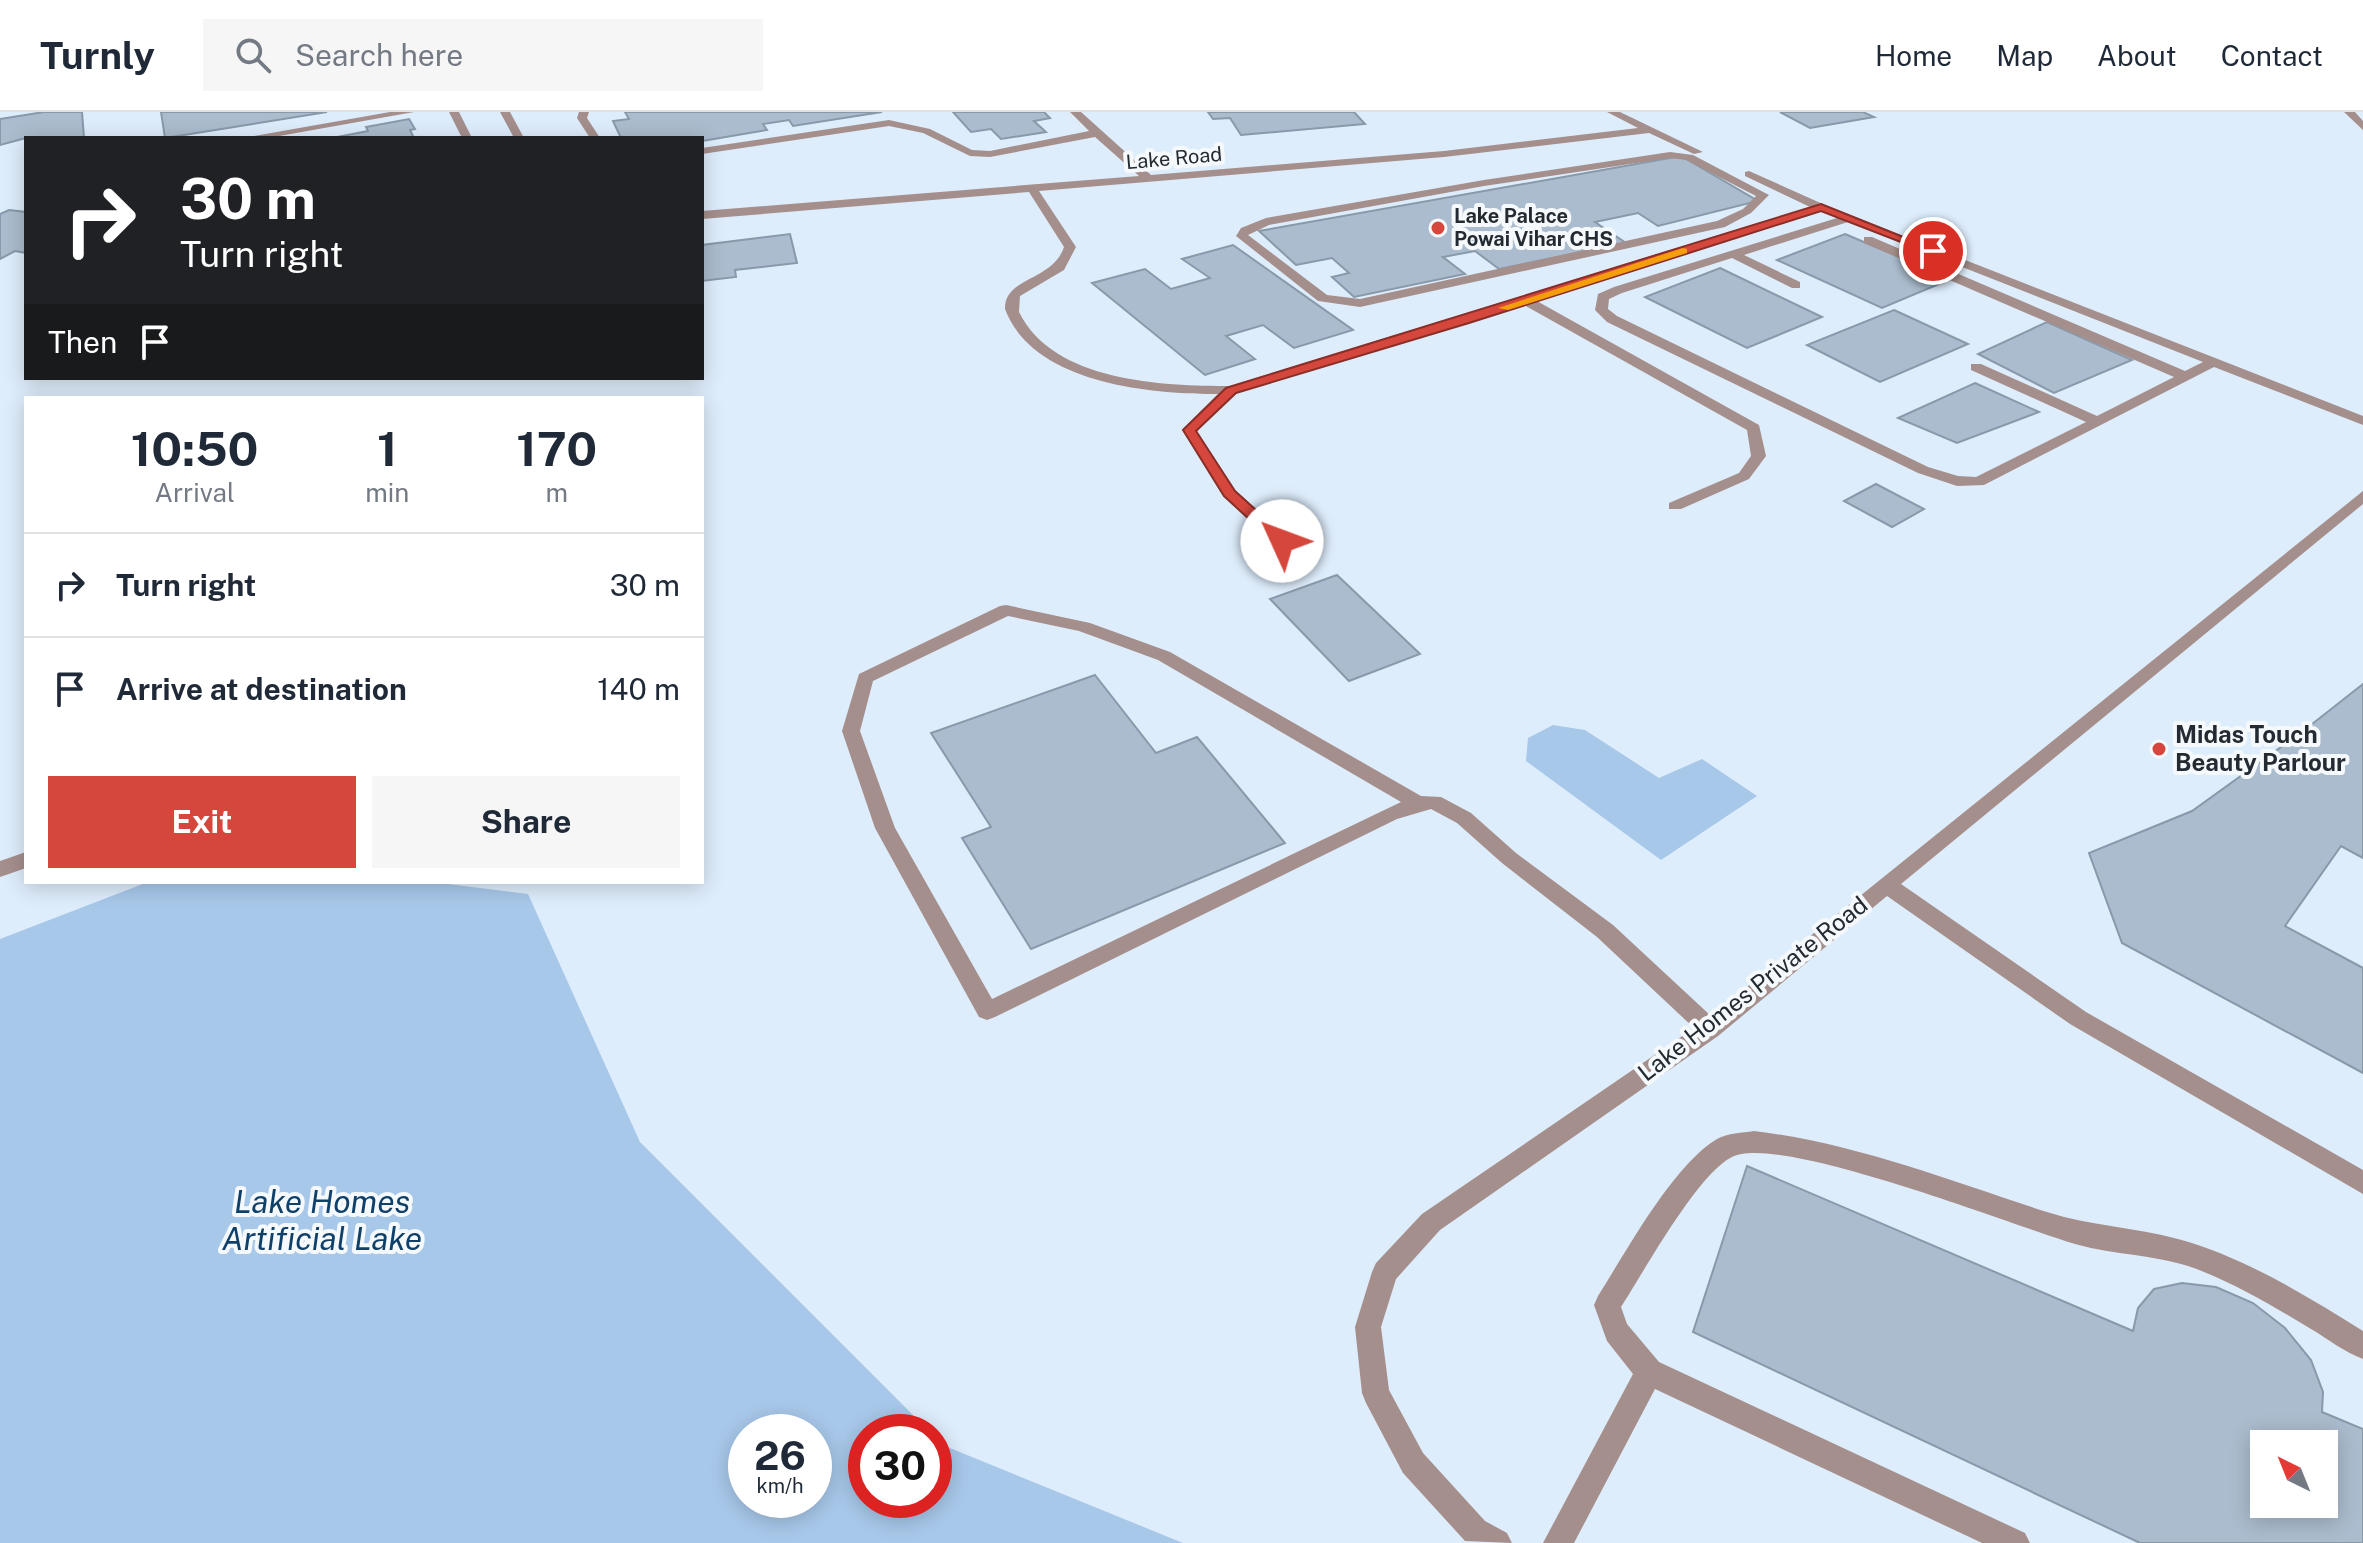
<!DOCTYPE html>
<style>
:root{--surface:#fff;--page:#f6f6f7;--text:#1f2937;--muted:#747a83;--line:#e0e1e3;--accent:#d5473d}
body{margin:0;font-family:"Public Sans",sans-serif;background:var(--page);color:var(--text);height:100vh;display:flex;flex-direction:column;font-size:30px;white-space:nowrap}
*{box-sizing:border-box;margin:0}
p{font-size:26px;color:var(--muted)}
.icon{flex:none;width:44px;height:44px;fill:none;stroke:currentColor;stroke-width:2;stroke-linecap:round;stroke-linejoin:round}
.map{position:relative;flex:1;overflow:hidden}
.side{position:absolute;left:24px;top:284px;width:680px;height:488px;display:flex;flex-direction:column;background:var(--surface);border-radius:0px;box-shadow:0 4px 20px #0003}
.side>*{flex:none}
.guide{position:absolute;left:24px;top:24px;width:680px;height:244px;border-radius:0px;box-shadow:0 4px 20px #0003;background:#202124;color:#fff;overflow:hidden}
.needle{width:52px;rotate:317deg}
.buttons{position:absolute;left:2250px;top:1318px;display:grid;gap:16px}
.buttons a{display:grid;place-items:center;width:88px;height:88px;border-radius:0px;background:var(--surface);box-shadow:0 4px 20px #0003;font-size:40px}
.speed{position:absolute;left:728px;top:1302px;display:flex;gap:16px;font-size:40px;font-weight:700;text-align:center}
.speed>*{display:grid;place-content:center;width:104px;height:104px;border-radius:50%;background:var(--surface);box-shadow:0 4px 20px #0003;line-height:1}
.speed small{font-size:20px;font-weight:400}
.speed .limit{border:12px solid #d22;background:#fff;color:#111}
.pin{position:absolute;display:grid;place-items:center;width:68px;height:68px;color:#fff;margin:-34px;border:4px solid #fff;border-radius:50%;box-shadow:0 2px 8px #0007}
.me{position:absolute;width:88px;margin:-44px;rotate:313deg;stroke-linejoin:round;filter:drop-shadow(0 0 6px #0008)}
.turn{display:flex;align-items:center;gap:28px;height:168px;padding:0 24px;font-size:36px}
.turn .icon{width:104px;height:104px;stroke-width:2.5}
.turn b{display:block;font-size:56px;line-height:68px}
.then{display:flex;align-items:center;height:76px;padding:0 24px;background:#0003;gap:16px;font-size:30px}
.eta{display:flex;justify-content:space-evenly;align-items:center;height:136px;text-align:center}
.eta b{font-size:48px;font-weight:700;line-height:56px}
.cta{display:flex;gap:16px;margin-top:auto;padding:16px 24px}
.cta a{flex:1;height:92px;border-radius:0px;background:var(--accent);color:#fff;font-size:32px;font-weight:700;line-height:92px;text-align:center}
.cta a+a{background:var(--page);color:var(--text)}
ul{padding:0;list-style:none}
li{display:flex;align-items:center;gap:24px;height:104px;padding:0 24px;border-top:2px solid var(--line)}
li div{flex:1}
li b{display:block;font-size:30px}
li em{font-style:normal}
header{display:flex;align-items:center;gap:48px;box-sizing:border-box;height:112px;padding:0 40px;background:var(--surface);border-bottom:2px solid var(--line)}
header strong{font-size:38px}
nav{display:flex;gap:44px;margin-inline-start:auto;font-size:28px}
.search{width:560px;height:72px;background:var(--page);display:flex;align-items:center;gap:20px;box-sizing:border-box;padding:0 28px;border-radius:0px;color:var(--muted);font-size:30px}
.map>svg:first-child{display:block}
.water{fill:#a8c8ea;fill-rule:evenodd}
.building{fill:#abbcce;stroke:#89a;stroke-width:2;fill-rule:evenodd}
.lines{fill:none;stroke-linecap:round;stroke-linejoin:round}
.lane{fill:#a58f8c;fill-rule:evenodd}
.street{fill:#a58f8c;fill-rule:evenodd}
.route{fill:#d5473d;stroke:#8a2e28;stroke-width:2}
.slow{fill:#f59e0b}
.poi-dot{fill:#d5473d;stroke:#f5f9fc;stroke-width:3}
.labels{text-anchor:middle;stroke-width:8;stroke-linejoin:round;paint-order:stroke}
.far-street-label{font-size:20px;fill:#232a31;stroke:#f5f9fc}
.far-poi-label{font-size:20px;font-weight:bold;fill:#232a31;stroke:#f5f9fc;text-anchor:start}
.poi-label{font-size:24px;font-weight:bold;fill:#232a31;stroke:#f5f9fc;text-anchor:start}
.street-label{font-size:24px;fill:#232a31;stroke:#f5f9fc}
.near-water-label{font-size:32px;font-style:italic;fill:#0f406a;stroke:#f5f9fc}
</style>
<header>
<strong>Turnly</strong>
<div class="search"><svg class="icon" aria-label="search" viewBox="0 0 24 24"><circle cx="10" cy="10" r="6"/><path d="M15 15l6 6"/></svg>Search here</div>
<nav><a>Home</a><a>Map</a><a>About</a><a>Contact</a></nav>
</header>
<div class="map">
<svg width="2363" height="1431" viewBox="0 0 2363 1431">
<rect width="100%" height="100%" fill="#deedfc"/>
<g class="water">
<path d="M1553 613 1585 618 1659 666 1702 647 1757 684 1661 748 1526 649 1528 626Z"/>
<path d="M148 770H432L528 782 640 1030 930 1320H866V1388H934V1324L945 1334 1183 1431H0V827ZM746 1320H814V1388H746Z"/>
</g>
<g class="building">
<path d="M44 0H82L84 26H26L0 33V7Z"/>
<path d="M161 0H327L165 26Z"/>
<path d="M625 0H882L793 14 789 8 763 12 767 18 702 29V26H621L613 9 629 7Z"/>
<path d="M953 0H1044L1050 6 1034 9 1046 20 1001 27 991 17 971 20Z"/>
<path d="M1208 0H1354L1365 12 1241 23 1230 6 1213 7Z"/>
<path d="M1780 0H1863L1874 5 1810 16Z"/>
<path d="M409 7 415 17 410 18 414 26H332L368 19 366 15Z"/>
<path d="M1681 44 1758 89 1658 114 1638 101 1595 110 1626 131 1499 157 1475 139 1443 145 1465 162 1354 185 1332 165 1349 161 1332 146 1296 153 1259 119Z"/>
<path d="M9 98 26 100V141L15 139 0 147V102Z"/>
<path d="M790 122 797 151 735 158 736 165 702 169V133Z"/>
<path d="M1845 122 1951 167 1882 196 1777 148Z"/>
<path d="M1233 133 1353 218 1294 236 1263 213 1226 224 1255 247 1205 263 1092 171 1145 157 1171 177 1210 166 1182 147Z"/>
<path d="M1720 156 1822 205 1747 236 1645 185Z"/>
<path d="M1894 198 1968 232 1880 270 1807 233Z"/>
<path d="M2047 210 2132 248 2054 281 1978 242Z"/>
<path d="M1975 271 2039 300 1957 331 1898 306Z"/>
<path d="M1876 372 1924 397 1892 415 1844 389Z"/>
<path d="M1337 463 1420 542 1349 569 1270 487Z"/>
<path d="M1095 563 1156 641 1197 625 1285 731 1031 837 962 726 991 715 931 621Z"/>
<path d="M2363 572V746L2341 734 2285 814 2363 856V961L2122 831 2089 741 2192 699 2302 620Z"/>
<path d="M1747 1054 2133 1219 2138 1196 2154 1177 2182 1171 2216 1175 2253 1191 2285 1216 2311 1248 2323 1280 2322 1300 2363 1317V1431H2140L1693 1220ZM2264 1332H2324V1392H2264Z"/>
</g>
<g class="lines">
<path class="lane" d="M390 0H414L268 26H243Z"/>
<g class="street">
<path d="M449 0H459L472 26H462Z"/>
<path d="M500 0H510L524 26H514Z"/>
<path d="M579 0H589L587 6 600 26H590L577 6Z"/>
<path d="M1070 0H1081L1151 63 1444 39 1638 16 1607 0H1620L1703 40 1694 42 1649 21 1444 45 1039 79 1076 135 1064 158 1020 184 1019 200C1053 270 1163 274 1230 274L1810 95 1745 64V60L1749 59 1825 93 2363 304V313L2214 255 1984 373 1957 374 1918 361 1607 210 1595 198 1598 182 1614 175 1837 106 1821 99 1535 188 1759 313 1766 344 1749 367 1681 397H1669V391L1739 361 1751 344 1747 318 1522 192 1236 281 1197 319 1235 378 1288 426V432H1276L1224 384 1182 318 1218 282C1151 282 1033 272 1005 197 1004 165 1053 169 1064 135L1029 80 702 107V99L1139 64 1095 25 990 45 970 44 923 21 889 14 702 42V36L889 8 930 17 972 38 990 39 1089 19ZM1848 110 2203 250 2185 259 1872 125H1864V131L2174 265 2097 304 1981 252H1971V258L2086 310 1976 365 1958 364 1928 355 1617 204 1608 197 1609 187 1622 181 1732 146 1792 176H1800V170L1744 143Z"/>
<path d="M2344 0H2355L2363 9V18Z"/>
<path d="M1670 40 1693 43 1769 83 1751 101 1725 115 1360 195 1318 189 1236 124 1241 116 1266 106 1484 68ZM1670 46 1686 48 1756 84 1743 97 1717 109 1360 187 1327 183 1248 123 1269 113 1484 74Z"/>
<path d="M2363 379V392L1901 772 2086 900 2363 1058V1082L2070 912 1887 784 1718 924 1440 1118 1396 1167 1381 1215 1389 1278 1423 1341 1485 1409 1507 1421 1512 1431 1465 1429 1403 1361 1366 1291 1362 1281 1355 1215 1372 1160 1376 1151 1422 1102 1694 916 1597 825 1502 751 1457 711 1431 697 1397 707 995 905 987 908 979 905 875 716 842 619 859 562 1000 494 1006 493 1090 511 1170 540 1421 684 1441 685 1471 701 1516 741 1613 813 1711 904ZM1008 504 1079 519 1158 548 1401 690 992 887 895 716 860 619 873 569Z"/>
<path d="M26 740V756L0 765V749Z"/>
<path d="M1754 1019C1855 1031 1950 1069 2047 1100 2090 1114 2135 1115 2178 1127 2244 1145 2305 1183 2363 1219V1247C2344 1240 2328 1227 2311 1217 2276 1196 2241 1175 2204 1160 2162 1142 2117 1144 2075 1132 2014 1114 1779 1021 1732 1045 1698 1061 1643 1161 1621 1195L1627 1212 1659 1250 2025 1421 2030 1431H1982L1655 1277 1574 1431H1543L1633 1262 1607 1229 1594 1193 1598 1184C1626 1140 1673 1053 1717 1027 1728 1021 1742 1021 1754 1019Z"/>
</g>
</g>
<path class="route" d="M1821 92 1938 139 1929 141 1821 99 1469 211 1236 281 1196 319 1235 379 1287 426V433H1277L1224 384 1183 318 1226 276Z"/>
<path class="slow" d="M1683 136 1687 137V141L1508 198 1498 196Z"/>
<g class="poi-dot">
<circle cx="1438" cy="116" r="8"/>
<circle cx="2159" cy="637" r="8"/>
</g>
<g class="labels">
<g class="far-street-label">
<text transform="translate(1174 46) rotate(-5)" y="7">Lake Road</text>
</g>
<g class="far-poi-label">
<text x="1454" y="111">Lake Palace<tspan x="1454" dy="23">Powai Vihar CHS</tspan></text>
</g>
<g class="poi-label">
<text x="2175" y="631">Midas Touch<tspan x="2175" dy="28">Beauty Parlour</tspan></text>
</g>
<g class="street-label">
<text transform="translate(1753 877) rotate(-38)" y="8">Lake Homes Private Road</text>
</g>
<g class="near-water-label">
<text x="322" y="1101">Lake Homes<tspan x="322" dy="37">Artificial Lake</tspan></text>
</g>
</g>
</svg>
<div class="buttons">
<a><svg class="needle" viewBox="-14 -14 28 28"><path d="M0-13l5 13h-10z" fill="#e53935"/><path d="M0 13l5-13h-10z" fill="#747a83"/></svg></a>
</div>
<div class="speed"><div>26<small>km/h</small></div><div class="limit">30</div></div>
<div class="pin" style="left:1933px;top:139px;background:#d93025"><svg class="icon" aria-label="arrive" viewBox="0 0 24 24"><path d="M6 21V4h12l-3 4 3 4H6"/></svg></div>
<svg class="me" style="left:1282px;top:429px" viewBox="-20 -20 40 40"><circle r="19" fill="#fff"/><path d="M0-13L10 11 0 6-10 11z" fill="#d5473d"/></svg>
<div class="guide">
<div class="turn"><svg class="icon" aria-label="right" viewBox="0 0 24 24"><path d="M7 20v-9h11M14 6l5 5-5 5"/></svg><div><b>30 m</b>Turn right</div></div>
<div class="then">Then<svg class="icon" aria-label="arrive" viewBox="0 0 24 24"><path d="M6 21V4h12l-3 4 3 4H6"/></svg></div>
</div>
<section class="side">
<div class="eta">
<div><b>10:50</b><p>Arrival</p></div>
<div><b>1</b><p>min</p></div>
<div><b>170</b><p>m</p></div>
</div>
<ul>
<li><svg class="icon" aria-label="right" viewBox="0 0 24 24"><path d="M7 20v-9h11M14 6l5 5-5 5"/></svg><div><b>Turn right</b></div><em>30 m</em></li>
<li><svg class="icon" aria-label="arrive" viewBox="0 0 24 24"><path d="M6 21V4h12l-3 4 3 4H6"/></svg><div><b>Arrive at destination</b></div><em>140 m</em></li>
</ul>
<div class="cta"><a>Exit</a><a>Share</a></div>
</section>
</div>
